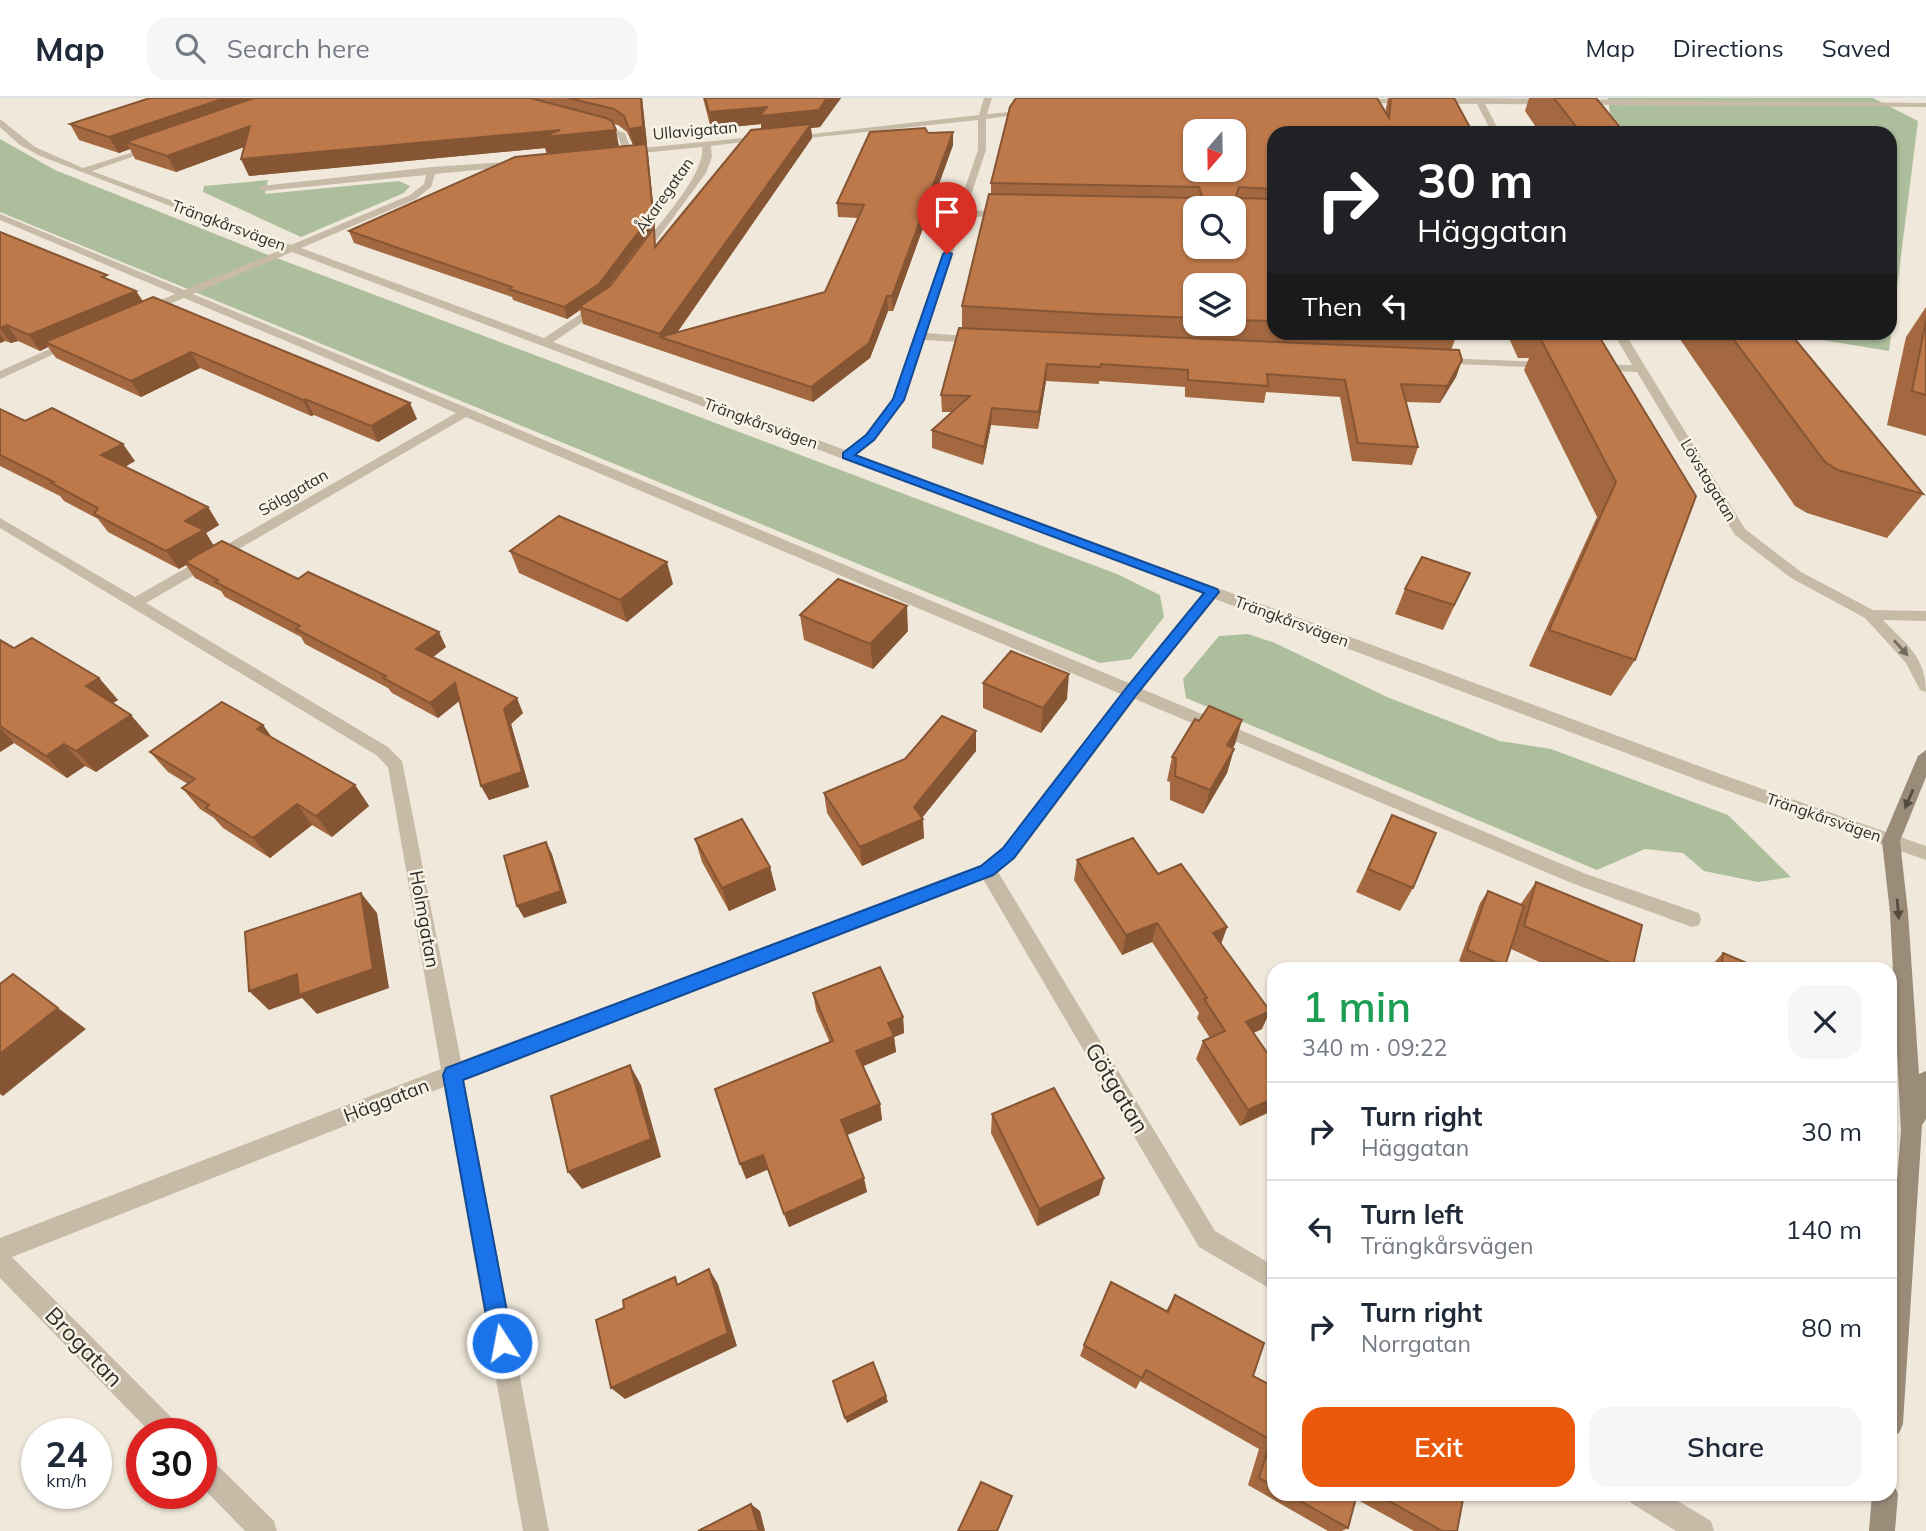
<!DOCTYPE html>
<meta charset="utf-8">
<style>
:root{--surface:#fff;--page:#f6f6f7;--text:#1f2937;--muted:#747a83;--line:#e0e1e3;--accent:#ea580c}
body{margin:0;font-family:Mulish,sans-serif;background:var(--page);color:var(--text);height:100vh;display:flex;flex-direction:column;font-size:26px;white-space:nowrap}
*{box-sizing:border-box;margin:0}
p{font-size:23px;color:var(--muted)}
.icon{flex:none;width:38px;height:38px;fill:none;stroke:currentColor;stroke-width:2;stroke-linecap:round;stroke-linejoin:round}
.map{position:relative;flex:1;overflow:hidden}
.details{position:absolute;left:1267px;top:864px;width:630px;height:539px;display:flex;flex-direction:column;background:var(--surface);border-radius:21px;box-shadow:0 2px 5px #0004}
.details>*{flex:none}
.guide{position:absolute;left:1267px;top:28px;width:630px;height:214px;border-radius:21px;box-shadow:0 2px 5px #0004;background:#202124;color:#fff;overflow:hidden}
.needle{width:46px;rotate:200deg}
.fabs{position:absolute;left:1183px;top:21px;display:grid;gap:14px}
.fabs a{display:grid;place-items:center;width:63px;height:63px;border-radius:14px;background:var(--surface);box-shadow:0 2px 5px #0004;font-size:35px}
.speed{position:absolute;left:21px;top:1320px;display:flex;gap:14px;font-size:35px;font-weight:700;text-align:center}
.speed>*{display:grid;place-content:center;width:91px;height:91px;border-radius:50%;background:var(--surface);box-shadow:0 2px 5px #0004;line-height:1}
.speed small{font-size:18px;font-weight:400}
.speed .limit{border:10px solid #d22;background:#fff;color:#111}
.pin{position:absolute;display:grid;place-items:center;width:60px;height:60px;color:#fff;margin:-72px -30px;border-radius:50% 50% 50% 0;rotate:-45deg;box-shadow:0 0 7px #0007}
.pin .icon{rotate:45deg}
.me{position:absolute;width:77px;margin:-38px;rotate:349deg;stroke-linejoin:round;filter:drop-shadow(0 0 5px #0008)}
.turn{display:flex;align-items:center;gap:24px;height:147px;padding:0 35px;font-size:32px}
.turn .icon{width:91px;height:91px;stroke-width:2.5}
.turn b{display:block;font-size:49px;line-height:60px}
.then{display:flex;align-items:center;height:66px;padding:0 35px;background:#0003;gap:14px;font-size:26px}
.round{display:grid;place-items:center;flex:none;width:74px;height:74px;border-radius:21px;background:var(--page)}
.head{display:flex;align-items:center;justify-content:space-between;height:119px;padding:0 35px}
h1{font-size:42px;font-weight:600;line-height:52px;color:#1e9e55}
.button{display:flex;gap:14px;margin-top:auto;padding:14px 35px}
.button a{flex:1;height:80px;border-radius:21px;background:var(--accent);color:#fff;font-size:28px;font-weight:600;line-height:80px;text-align:center}
.button a+a{background:var(--page);color:var(--text)}
ul{padding:0;list-style:none}
li{display:flex;align-items:center;gap:21px;height:98px;padding:0 35px;border-top:2px solid var(--line)}
li div{flex:1}
li b{display:block;font-size:26px}
li em{font-style:normal}
header{display:flex;align-items:center;gap:42px;box-sizing:border-box;height:98px;padding:0 35px;background:var(--surface);border-bottom:2px solid var(--line)}
header strong{font-size:33px}
nav{display:flex;gap:38px;margin-inline-start:auto;font-size:24px}
.search{width:490px;height:63px;background:var(--page);display:flex;align-items:center;gap:18px;box-sizing:border-box;padding:0 24px;border-radius:21px;color:var(--muted);font-size:26px}
.map>svg:first-child{display:block}
.green{fill:#adbe9c}
.lines{fill:none;stroke-linecap:round;stroke-linejoin:round}
.minor{fill:#c7bba8;fill-rule:evenodd}
.secondary{fill:#9b8b79;fill-rule:evenodd}
.wall{fill:#a36840;fill-rule:evenodd}
.shaded-wall{fill:#855534}
.building{fill:#be794b;stroke:#855534;stroke-width:2;fill-rule:evenodd}
.oneway{fill:#766d62}
.oneway2{fill:#534a40}
.route{fill:#1a73e8;stroke:#114b97;stroke-width:2}
.labels{text-anchor:middle;stroke-width:5;stroke-linejoin:round;paint-order:stroke}
.far-street-label{font-size:16px;fill:#342e28;stroke:#f8f3e7}
.street-label{font-size:19px;fill:#342e28;stroke:#f8f3e7}
.near-street-label{font-size:23px;fill:#342e28;stroke:#f8f3e7}
</style>
<header>
<strong>Map</strong>
<div class="search"><svg class="icon" aria-label="search" viewBox="0 0 24 24"><circle cx="10" cy="10" r="6"/><path d="M15 15l6 6"/></svg>Search here</div>
<nav><a>Map</a><a>Directions</a><a>Saved</a></nav>
</header>
<div class="map">
<svg width="1926" height="1433" viewBox="0 0 1926 1433">
<rect width="100%" height="100%" fill="#f0e9db"/>
<g class="green">
<path d="M1608 0H1873L1918 23 1889 253 1798 238 1795 235 1890 234V35H1627L1610 15Z"/>
<path d="M0 41 55 72 258 153 1117 476 1160 497 1164 519 1131 561 1100 565 0 114Z"/>
<path d="M268 82 265 96 399 83 410 88 404 95 301 139 203 94 204 88Z"/>
<path d="M1248 536 1275 545 1387 599 1500 643 1551 651 1728 717 1791 779 1758 784 1704 773 1683 755 1645 751 1597 772 1186 600 1183 581 1219 538Z"/>
</g>
<g class="lines">
<g class="minor">
<path d="M984 0H992L987 16 1031 12 1035 14 986 21V52L966 112 1008 114 1013 117 1008 120 965 118 926 235 980 239 986 242 980 245 924 242C908 290 899 324 856 356L1726 678 1926 748V762L1714 688 1215 501 1142 591 1586 776 1699 815 1701 821 1699 827 1692 829 1574 786 1135 601 1015 760 998 774 1215 1133 1274 1168V1193L1199 1149 983 781 464 981 549 1433H523L444 989 12 1159 178 1326 182 1335H151L0 1180V1140L441 971 388 669 376 657 0 430V420L135 499 456 315 184 200 148 215H140V211L175 196 0 122V116L184 192 283 151 40 58 20 47 0 29V21L35 49 83 70 155 47V51L92 73 291 147 410 97 424 86 426 77 264 93 259 90 261 88 432 69 522 63V67L519 68 435 76 431 89 416 101 301 150 544 240 596 206H604V210L553 244 845 352 866 337 892 302 978 52V22L790 42 786 39 979 17ZM292 154 1203 496 1129 585 193 196ZM466 319 1121 596 1003 750 981 767 461 963 402 663 388 649 146 505Z"/>
<path d="M1476 0 1926 5V9L1485 6 1500 35H1492L1477 6 1356 5 1352 3 1356 1Z"/>
<path d="M590 25 625 35 631 51 763 38 767 41 711 48 712 59 706 75 645 158 641 159 636 156C653 132 706 77 702 49L623 57 619 54 623 51 618 39 590 29Z"/>
<path d="M1613 234H1624L1745 431 1801 474 1873 512 1926 513V523L1883 522C1906 546 1926 559 1926 594L1920 592 1906 565 1865 520 1791 480 1735 437 1637 274 1595 272 1589 269 1595 266 1632 267Z"/>
<path d="M70 242 80 244 0 281V273Z"/>
<path d="M1438 260 1550 264 1556 267 1550 270 1434 265V261Z"/>
<path d="M201 1356 210 1360 274 1423 277 1433H245L201 1388Z"/>
<path d="M1627 1396H1666L1711 1423 1714 1433H1676L1631 1405Z"/>
</g>
<g class="secondary">
<path d="M1926 652V679L1900 743 1908 815 1919 976 1926 973V1021L1922 1027 1903 1326 1899 1335 1890 1339V1170L1901 1033 1890 815 1882 743 1918 658Z"/>
<path d="M1890 1385 1894 1387 1898 1396 1895 1433H1869L1872 1396H1890Z"/>
</g>
</g>
<g class="wall">
<path d="M150 0H642L647 46H646L648 56 655 127 608 189 657 147 761 30V26L711 31 703 0H841L820 29 811 30 812 40 677 235 825 194 858 120 838 119 837 105 928 35 953 34V47L893 213H888L870 260 813 304 583 226 580 212 567 221 513 202 512 199 354 145 349 133 547 56 545 50 249 78 241 61 244 49 176 74 135 61 130 51 119 55 79 42 70 26ZM613 26 618 27 627 34 633 47 619 48Z"/>
<path d="M1388 0H1454L1473 35H1274V234H1458L1451 252 1462 262 1456 279 1440 305 1406 304 1418 349 1412 367 1352 363 1340 299 1266 294 1264 305 1185 299V289L1099 283V286L1046 283 1038 331 991 327 983 367 932 350V332L952 314H942L941 297 962 230V208L991 96V85L1385 15ZM1195 187H1234V226H1195Z"/>
<path d="M1529 0H1596L1625 35H1540L1525 13Z"/>
<path d="M0 134 110 182 136 193 143 203 417 321 378 344 314 317 311 318 200 270 141 299 56 260 48 249 40 253 18 243 11 245 5 243 0 245Z"/>
<path d="M1926 209V338L1887 327 1906 239Z"/>
<path d="M1506 234H1589L1588 240H1600L1635 562 1611 598 1529 568 1597 419 1524 272 1529 260H1518Z"/>
<path d="M1675 234H1789L1923 396 1887 440 1807 415 1795 408Z"/>
<path d="M0 311 25 323 135 363 125 369 208 409 219 427 206 435 214 448 298 481 446 549 433 559 523 615 511 626 529 689 489 702 481 688 459 603 438 620 392 595 388 590 305 546 301 539 225 499 221 493 195 480 186 467 179 471 108 434 98 421 64 403 60 398 0 368Z"/>
<path d="M510 453 673 486 627 524 519 475Z"/>
<path d="M1470 475 1443 532 1395 516 1405 491Z"/>
<path d="M800 517 908 533 873 571 804 542Z"/>
<path d="M0 542 14 550 99 580 118 602 113 605 149 638 96 674 85 668 67 680 14 645 0 654Z"/>
<path d="M983 585 1067 601 1041 635 983 610Z"/>
<path d="M1242 622 1235 646 1233 650 1234 651 1227 675 1203 716 1170 702V684L1167 683 1172 659 1199 623Z"/>
<path d="M263 627 272 640 355 687 369 708 332 739 312 727 270 760 223 730 214 720 200 711 182 690 188 686 168 674 150 654Z"/>
<path d="M976 653 922 720 924 740 862 768 827 715 824 695Z"/>
<path d="M1392 717 1413 790 1400 813 1356 794Z"/>
<path d="M695 741 770 769 776 792 729 813 702 764Z"/>
<path d="M1077 762 1158 776 1227 829 1221 846 1262 931 1253 935 1274 965 1240 1028 1196 961 1203 943 1210 940 1197 920 1199 915 1152 844 1122 857 1074 782Z"/>
<path d="M1536 784 1632 872H1557L1511 851 1505 868 1503 872H1479L1459 863 1480 805 1488 793 1520 807Z"/>
<path d="M1723 855 1763 872H1707Z"/>
<path d="M813 895 903 919 904 935 894 939 896 954 863 968 880 1006 882 1022 847 1037 867 1094 789 1129 768 1071 746 1081 830 945 816 912Z"/>
<path d="M992 1016 1104 1080 1099 1097 1037 1128 991 1035Z"/>
<path d="M1175 1197 1253 1278 1274 1289V1396H1464L1457 1433H1414L1356 1401 1348 1430 1342 1433H1328L1248 1387 1259 1351 1140 1283 1136 1291 1080 1258 1084 1247 1166 1213Z"/>
</g>
<g class="shaded-wall">
<path d="M225 0H279L126 44 130 51 119 55 109 39Z"/>
<path d="M641 0H642L647 46H646L648 56 655 127 602 197 579 209 580 212 567 221 564 209 633 47 629 31Z"/>
<path d="M827 0H841L820 29 811 30 812 40 671 243 661 239 660 236 762 35 761 26 711 31 709 14Z"/>
<path d="M250 28 258 44 176 74 167 58Z"/>
<path d="M560 32H616L619 49 547 56 545 50 249 78 241 61Z"/>
<path d="M953 34V47L893 213 892 198Z"/>
<path d="M136 193 145 208 45 244 48 249 40 253 29 237Z"/>
<path d="M887 198 888 213 870 260 813 304 811 289Z"/>
<path d="M7 227 18 243 11 245 0 230Z"/>
<path d="M0 236 5 243 0 245Z"/>
<path d="M191 254 200 270 141 299 131 283Z"/>
<path d="M1462 262 1456 279 1440 305 1447 288Z"/>
<path d="M1047 266 1046 283 1038 331 1039 314Z"/>
<path d="M305 301 314 317 311 318 303 302Z"/>
<path d="M410 305 417 321 378 344 371 328Z"/>
<path d="M992 310 991 327 983 367 984 349Z"/>
<path d="M123 346 135 363 113 375 101 357Z"/>
<path d="M208 409 219 427 206 435 215 450 185 464 186 467 179 471 166 453 185 423Z"/>
<path d="M667 464 673 486 627 524 620 502Z"/>
<path d="M907 508 908 533 873 571 870 546Z"/>
<path d="M439 534 446 549 424 566 416 551Z"/>
<path d="M1069 576 1067 601 1041 635 1043 610Z"/>
<path d="M99 580 118 602 105 610 86 588Z"/>
<path d="M455 585 463 600 438 620 430 605Z"/>
<path d="M517 600 523 615 511 626 529 689 489 702 481 688 504 611Z"/>
<path d="M131 617 149 638 96 674 76 653Z"/>
<path d="M1242 622 1235 646 1220 671 1227 647Z"/>
<path d="M263 627 278 648 257 631Z"/>
<path d="M0 630 14 645 0 654Z"/>
<path d="M976 633V653L920 722 923 721 924 740 862 768 860 749 914 709Z"/>
<path d="M64 646 85 668 67 680 46 658Z"/>
<path d="M1234 651 1227 675 1203 716 1210 692Z"/>
<path d="M355 687 369 708 332 739 316 718Z"/>
<path d="M297 706 312 727 270 760 253 740Z"/>
<path d="M546 744 552 756 567 805 524 820 517 808Z"/>
<path d="M770 769 776 792 729 813 722 790Z"/>
<path d="M361 795 377 815 389 890 317 916 302 900 269 912 249 893 297 876Z"/>
<path d="M1157 825 1152 844 1122 857 1126 837Z"/>
<path d="M1227 829 1220 849 1213 835Z"/>
<path d="M13 876 86 931 3 998 0 996V956Z"/>
<path d="M1270 913 1262 931 1238 942 1246 924Z"/>
<path d="M903 919 904 935 894 939 896 954 859 970 856 953 888 925Z"/>
<path d="M630 967 641 987 661 1059 582 1091 568 1074Z"/>
<path d="M1274 1000V1012L1240 1028 1248 1012Z"/>
<path d="M880 1006 882 1022 845 1038 841 1022Z"/>
<path d="M763 1057 769 1071 746 1081 740 1066Z"/>
<path d="M864 1080 867 1094 789 1129 784 1116Z"/>
<path d="M1104 1080 1099 1097 1037 1128 1039 1111Z"/>
<path d="M709 1171 718 1186 737 1248 625 1301 611 1290Z"/>
<path d="M886 1298 888 1304 847 1325 845 1320Z"/>
<path d="M751 1406 760 1413 765 1433H759Z"/>
</g>
<g class="building">
<path d="M150 0H225L109 39 70 26Z"/>
<path d="M254 0H530L606 20 612 23 616 32 543 39 560 32 241 61 250 28 167 58 126 44Z"/>
<path d="M568 0H641L643 29 629 31 624 18 614 11Z"/>
<path d="M705 0H827L819 12 760 18 767 9 709 14Z"/>
<path d="M1016 0H1377L1389 20 1391 0H1454L1473 35H1274V91L1239 89 1236 98 1239 100 1274 101V223L1234 222V187H1195V220L1098 216 962 208 989 96 1199 100 1202 98 1199 89 991 85 1010 9ZM1195 33H1234V72H1195ZM1195 110H1234V149H1195Z"/>
<path d="M1554 0H1596L1625 35H1581Z"/>
<path d="M811 26 660 236 579 209 610 188 654 130 655 149 751 32Z"/>
<path d="M925 30 928 35 953 34 892 198H887L869 245 811 289 660 239 825 194 864 107 837 105 870 34Z"/>
<path d="M646 46 653 115 599 186 564 209 509 191 512 189 349 133 515 59Z"/>
<path d="M0 134 107 177 102 179 136 193 29 237 7 227 0 230Z"/>
<path d="M153 199 410 305 371 328 305 301 303 302 191 254 131 283 45 244Z"/>
<path d="M1926 223V297L1912 293Z"/>
<path d="M959 230 1459 252 1462 262 1447 288 1401 286 1418 349 1358 345 1345 282 1267 276 1268 288 1188 282V272L1101 266 1100 269 1047 266 1039 314 992 310 984 349 932 332 970 298 941 297Z"/>
<path d="M1728 234H1789L1923 396 1838 372 1825 364Z"/>
<path d="M1539 238 1600 240 1696 398 1635 562 1549 532 1616 384Z"/>
<path d="M52 310 123 346 101 357 208 409 185 423 204 432 166 453 94 416 98 410 51 385 54 384 0 357V311L25 323Z"/>
<path d="M559 418 667 464 620 502 510 453Z"/>
<path d="M222 443 298 481 308 474 439 534 416 551 517 600 504 611 522 674 481 688 455 585 430 605 383 580 386 578 296 531 300 528 215 484 218 482 185 464Z"/>
<path d="M1422 459 1470 475 1454 507 1405 491Z"/>
<path d="M838 481 907 508 870 546 800 517Z"/>
<path d="M32 540 99 580 86 588 131 617 76 653 64 646 46 658 0 628V542L14 550Z"/>
<path d="M1011 553 1069 576 1043 610 983 585Z"/>
<path d="M222 604 263 627 257 631 355 687 316 718 297 706 253 740 206 710 209 707 182 690 195 681 150 654Z"/>
<path d="M1209 608 1242 622 1227 647 1234 651 1210 692 1175 678 1176 660 1172 659 1195 621 1199 623Z"/>
<path d="M942 618 976 633 914 709 923 721 860 749 824 695 905 661Z"/>
<path d="M1392 717 1436 735 1413 790 1368 771Z"/>
<path d="M742 721 770 769 722 790 695 741Z"/>
<path d="M1133 740 1158 776 1181 766 1227 829 1213 835 1270 913 1246 924 1274 965V1000L1248 1012 1203 943 1225 933 1204 901 1207 900 1157 825 1126 837 1077 762Z"/>
<path d="M546 744 561 793 517 808 504 758Z"/>
<path d="M1536 784 1642 827 1632 872H1627L1524 828Z"/>
<path d="M1488 793 1524 808 1505 868 1467 852Z"/>
<path d="M361 795 373 871 299 897 297 876 249 893 245 834Z"/>
<path d="M1723 855 1763 872H1721Z"/>
<path d="M880 869 903 919 888 925 894 938 856 953 880 1006 841 1022 864 1080 784 1116 763 1057 740 1066 715 991 833 943 813 895Z"/>
<path d="M13 876 58 910 0 956V886Z"/>
<path d="M630 967 651 1041 568 1074 551 998Z"/>
<path d="M1054 990 1104 1080 1039 1111 992 1016Z"/>
<path d="M709 1171 728 1235 611 1290 596 1222 624 1210 623 1202 675 1179 677 1187Z"/>
<path d="M1111 1184 1168 1214 1175 1197 1264 1245 1253 1278 1274 1289V1388L1259 1380 1271 1342 1146 1272 1142 1280 1084 1247Z"/>
<path d="M873 1264 886 1298 845 1320 833 1283Z"/>
<path d="M981 1384 1012 1398 997 1433H958Z"/>
<path d="M1288 1396H1357L1348 1430Z"/>
<path d="M1377 1396H1464L1457 1433H1442Z"/>
<path d="M751 1406 759 1433H698Z"/>
</g>
<defs><path id="oneway-solid" d="M-6-.8H1V-3.2L6.5 0L1 3.2V.8H-6Z" transform="scale(1.75)"/></defs>
<use class="oneway" href="#oneway-solid" transform="translate(1901 550) rotate(48)"/>
<g class="oneway2">
<use href="#oneway-solid" transform="translate(1909 701) rotate(113)"/>
<use href="#oneway-solid" transform="translate(1898 811) rotate(85)"/>
</g>
<path class="route" d="M947 153 952 156 904 302 874 342 855 357 1217 491 1219 494 1137 596 1014 760 993 777 463 982 513 1245 510 1253 502 1256 494 1253 491 1245 443 977 446 970 981 768 1003 750 1127 589 1204 495 843 360V355L866 337 893 301 943 156Z"/>
<g class="labels">
<g class="far-street-label">
<text transform="translate(695 32) rotate(-5)" y="6">Ullavigatan</text>
<text transform="translate(664 97) rotate(-55)" y="6">Åkaregatan</text>
<text transform="translate(229 127) rotate(20)" y="6">Trängkårsvägen</text>
<text transform="translate(761 325) rotate(20)" y="6">Trängkårsvägen</text>
<text transform="translate(1709 382) rotate(59)" y="6">Lövstagatan</text>
<text transform="translate(293 394) rotate(-30)" y="6">Sälggatan</text>
<text transform="translate(1292 523) rotate(20)" y="6">Trängkårsvägen</text>
<text transform="translate(1824 719) rotate(19)" y="6">Trängkårsvägen</text>
</g>
<g class="street-label">
<text transform="translate(425 821) rotate(80)" y="7">Holmgatan</text>
<text transform="translate(386 1002) rotate(-21)" y="7">Häggatan</text>
</g>
<g class="near-street-label">
<text transform="translate(1117 990) rotate(59)" y="8">Götgatan</text>
<text transform="translate(84 1249) rotate(46)" y="8">Brogatan</text>
</g>
</g>
</svg>
<div class="fabs">
<a><svg class="needle" viewBox="-14 -14 28 28"><path d="M0-13l5 13h-10z" fill="#e53935"/><path d="M0 13l5-13h-10z" fill="#747a83"/></svg></a>
<a><svg class="icon" aria-label="search" viewBox="0 0 24 24"><circle cx="10" cy="10" r="6"/><path d="M15 15l6 6"/></svg></a>
<a><svg class="icon" aria-label="layers" viewBox="0 0 24 24"><path d="M12 4l9 5-9 5-9-5zM3 14l9 5 9-5"/></svg></a>
</div>
<div class="speed"><div>24<small>km/h</small></div><div class="limit">30</div></div>
<div class="pin" style="left:947px;top:156px;background:#d93025"><svg class="icon" aria-label="arrive" viewBox="0 0 24 24"><path d="M6 21V4h12l-3 4 3 4H6"/></svg></div>
<svg class="me" style="left:502px;top:1245px" viewBox="-20 -20 40 40"><circle r="17" fill="#1a73e8" stroke="#fff" stroke-width="3"/><path d="M0-11L8 9 0 5-8 9z" fill="#fff"/></svg>
<div class="guide">
<div class="turn"><svg class="icon" aria-label="right" viewBox="0 0 24 24"><path d="M7 20v-9h11M14 6l5 5-5 5"/></svg><div><b>30 m</b>Häggatan</div></div>
<div class="then">Then<svg class="icon" aria-label="left" viewBox="0 0 24 24"><path d="M17 20v-9H6M10 6l-5 5 5 5"/></svg></div>
</div>
<section class="details">
<div class="head"><div><h1>1 min</h1><p>340 m · 09:22</p></div><a class="round"><svg class="icon" aria-label="close" viewBox="0 0 24 24"><path d="M6 6l12 12M18 6L6 18"/></svg></a></div>
<ul>
<li><svg class="icon" aria-label="right" viewBox="0 0 24 24"><path d="M7 20v-9h11M14 6l5 5-5 5"/></svg><div><b>Turn right</b><p>Häggatan</p></div><em>30 m</em></li>
<li><svg class="icon" aria-label="left" viewBox="0 0 24 24"><path d="M17 20v-9H6M10 6l-5 5 5 5"/></svg><div><b>Turn left</b><p>Trängkårsvägen</p></div><em>140 m</em></li>
<li><svg class="icon" aria-label="right" viewBox="0 0 24 24"><path d="M7 20v-9h11M14 6l5 5-5 5"/></svg><div><b>Turn right</b><p>Norrgatan</p></div><em>80 m</em></li>
</ul>
<div class="button"><a>Exit</a><a>Share</a></div>
</section>
</div>
